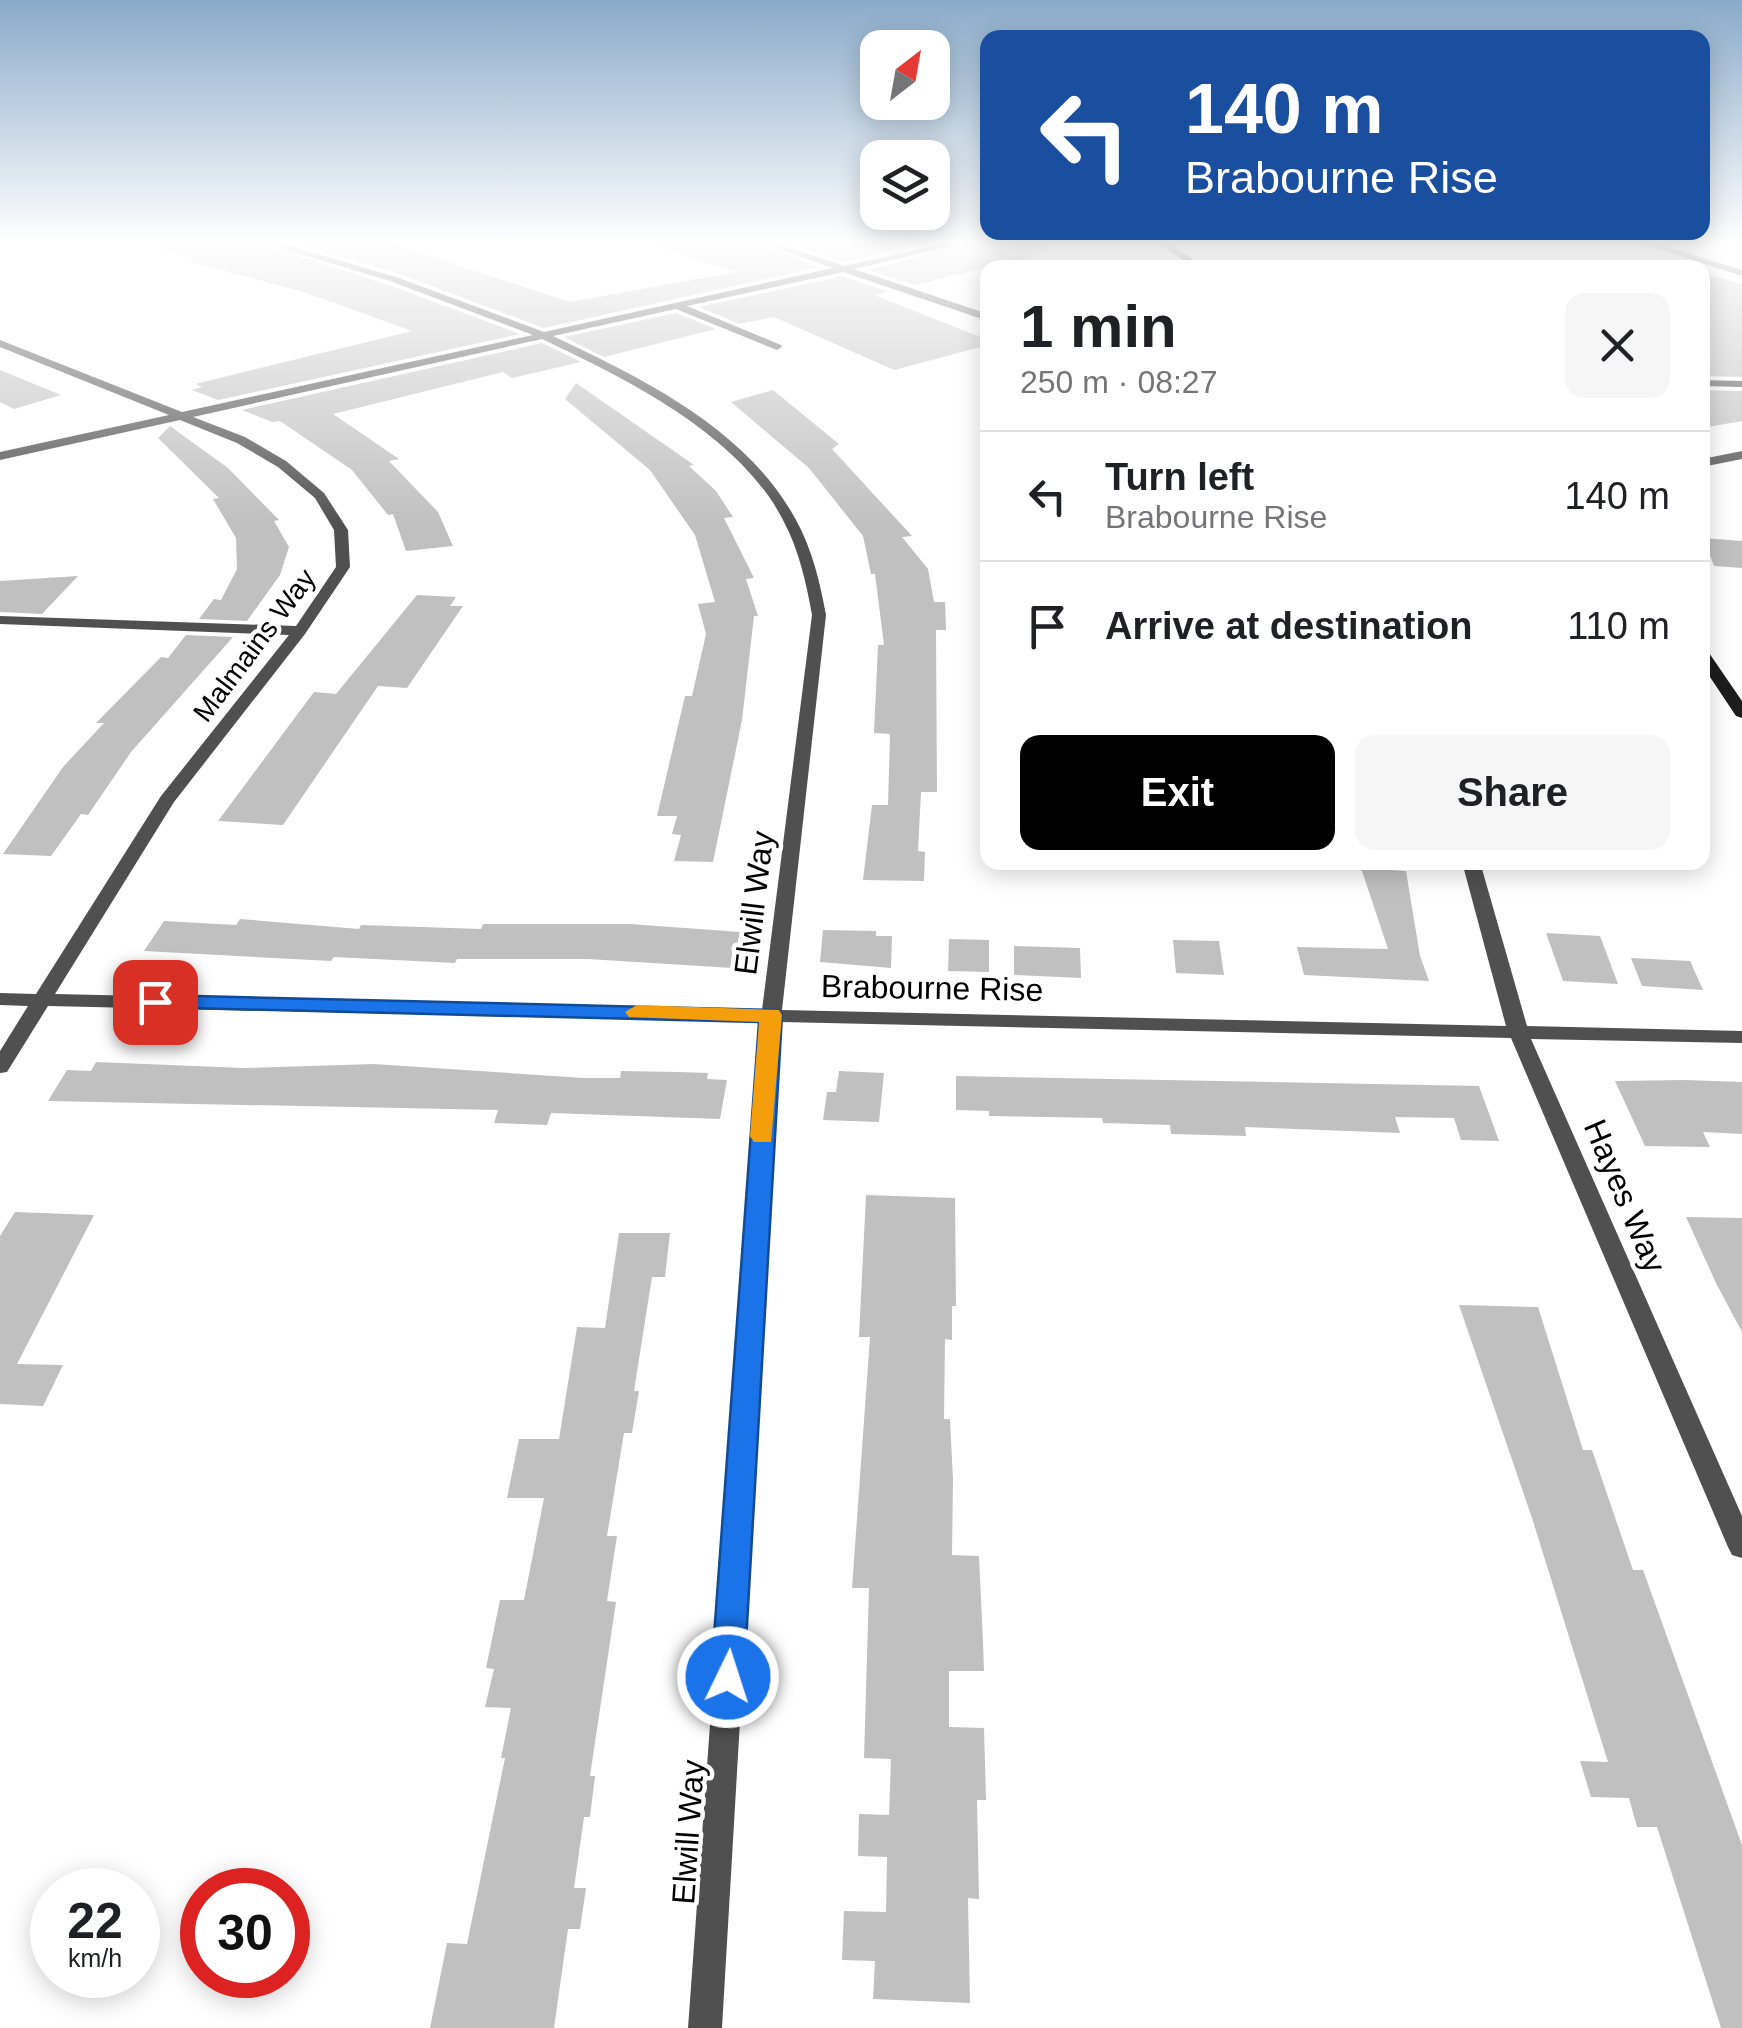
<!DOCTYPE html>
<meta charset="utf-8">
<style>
:root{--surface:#fff;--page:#f6f6f6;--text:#202124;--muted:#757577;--line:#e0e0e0;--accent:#000}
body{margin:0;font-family:Arial,sans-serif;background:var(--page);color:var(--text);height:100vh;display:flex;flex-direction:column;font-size:38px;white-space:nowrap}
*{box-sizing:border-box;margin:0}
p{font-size:32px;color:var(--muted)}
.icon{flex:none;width:55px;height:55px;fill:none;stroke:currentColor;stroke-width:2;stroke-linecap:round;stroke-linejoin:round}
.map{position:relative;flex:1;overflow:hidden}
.side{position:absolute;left:980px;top:260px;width:730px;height:610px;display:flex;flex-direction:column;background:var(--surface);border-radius:20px;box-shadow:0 5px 25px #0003}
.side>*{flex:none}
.hud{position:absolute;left:980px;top:30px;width:730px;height:210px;border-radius:20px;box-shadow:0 5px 25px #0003;background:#1a4fa0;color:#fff;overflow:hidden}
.needle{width:65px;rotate:31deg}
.fabs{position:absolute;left:860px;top:30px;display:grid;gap:20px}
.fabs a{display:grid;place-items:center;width:90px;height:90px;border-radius:20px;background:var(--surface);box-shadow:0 5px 25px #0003;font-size:50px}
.speed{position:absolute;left:30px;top:1868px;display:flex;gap:20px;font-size:50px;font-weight:700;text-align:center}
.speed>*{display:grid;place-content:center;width:130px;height:130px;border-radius:50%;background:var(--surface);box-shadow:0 5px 25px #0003;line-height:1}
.speed small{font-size:25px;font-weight:400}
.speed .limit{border:15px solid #d22;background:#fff;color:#111}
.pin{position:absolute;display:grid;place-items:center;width:85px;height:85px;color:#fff;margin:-42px;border-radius:20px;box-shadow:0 5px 15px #0006}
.me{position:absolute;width:110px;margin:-55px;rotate:4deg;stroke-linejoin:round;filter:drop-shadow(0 0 8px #0008)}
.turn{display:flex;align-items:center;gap:35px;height:210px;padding:0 40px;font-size:45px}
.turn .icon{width:130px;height:130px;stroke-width:2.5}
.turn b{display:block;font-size:70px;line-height:85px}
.round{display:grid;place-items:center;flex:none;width:105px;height:105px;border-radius:20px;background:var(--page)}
.overview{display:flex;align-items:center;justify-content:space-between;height:170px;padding:0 40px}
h1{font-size:60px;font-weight:700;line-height:75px}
.primary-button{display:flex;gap:20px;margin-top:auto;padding:20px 40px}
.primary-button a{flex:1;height:115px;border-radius:20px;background:var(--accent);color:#fff;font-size:40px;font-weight:700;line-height:115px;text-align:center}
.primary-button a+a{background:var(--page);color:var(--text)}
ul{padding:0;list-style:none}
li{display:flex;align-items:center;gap:30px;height:130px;padding:0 40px;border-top:2px solid var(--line)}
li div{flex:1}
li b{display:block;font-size:38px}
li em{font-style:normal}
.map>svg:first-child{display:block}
.building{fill:#c0c0c0}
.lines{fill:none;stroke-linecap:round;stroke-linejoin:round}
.minor{fill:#505050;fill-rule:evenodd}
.secondary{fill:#1d1d1d;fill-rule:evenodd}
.route{fill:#1a73e8;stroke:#114b97;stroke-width:2.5}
.slow{fill:#f59e0b}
.labels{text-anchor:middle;stroke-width:9;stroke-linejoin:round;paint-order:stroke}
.far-street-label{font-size:28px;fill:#000;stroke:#fff}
.street-label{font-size:32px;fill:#000;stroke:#fff}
</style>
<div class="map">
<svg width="1742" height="2028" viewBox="0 0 1742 2028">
<rect width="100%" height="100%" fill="#fff"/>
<g class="building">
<path d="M166 241H253L389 285 520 334 218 400 192 390 202 387 195 384 412 331 304 292 188 261 195 259 165 250Z"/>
<path d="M287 241H383L570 302 736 272 660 247 661 241H753L819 267 544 328 397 273Z"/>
<path d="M784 241H936L844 262Z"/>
<path d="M977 241H1048L1049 252 915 285 868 270Z"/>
<path d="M1702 273 1742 284V377L1702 376Z"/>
<path d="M843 276 889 292 874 295 988 340V345L894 370 774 317 740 324 699 307Z"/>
<path d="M676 313 716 329 604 357 564 337Z"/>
<path d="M542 343 581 362 512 378 503 372 333 414 399 459 389 461 438 512 453 546 406 551 393 514 388 515 352 470 280 421 272 422 242 410Z"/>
<path d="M0 370 61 395 14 409 0 402Z"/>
<path d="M576 383 694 465 689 466 716 491 733 517 724 518 754 578 746 579 758 616H754L742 720 713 862 674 861 681 835 672 834 677 816H657L685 696H692L706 634 698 604 715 602 695 535 650 470 565 399Z"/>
<path d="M773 390 839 444 832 449 912 536 902 537 928 569 934 602H945L946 630H936L937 792H921L918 851 925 852 924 881 863 880 872 805H888L890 734 874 733 878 645H884L875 574H871L863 536 809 468 731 402Z"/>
<path d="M1702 390 1742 391V421L1702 428Z"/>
<path d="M170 426 228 468 279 520 274 521 289 547 280 575 247 621 199 619 214 599 221 600 237 569 236 538 213 499 219 498 158 438Z"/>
<path d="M1703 538 1742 541V568L1714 566Z"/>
<path d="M78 576 42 614 0 612V581Z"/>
<path d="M417 595 456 597 450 606H463L407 688 378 686 283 825 218 821 314 692 336 694Z"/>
<path d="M186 635 233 637 131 752 88 815 81 814 51 856 3 854 63 767 104 723H96L161 657 168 658Z"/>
<path d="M1359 862H1390L1391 870 1406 871 1420 956 1429 981 1304 975 1297 947 1388 949Z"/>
<path d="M240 919 359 929 361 925 481 929 483 924H630L740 932 732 968 588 959H457L455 963 334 957 331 961 144 951 164 921 236 925Z"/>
<path d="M823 930 876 931V936H892L891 968 820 962Z"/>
<path d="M1546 933 1600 936 1618 984 1563 981Z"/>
<path d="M949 939 989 940V972L948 971Z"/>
<path d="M1173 940 1219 941 1224 975 1176 973Z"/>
<path d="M1014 946 1080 948 1081 978 1014 975Z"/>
<path d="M1631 958 1690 961 1703 990 1642 986Z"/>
<path d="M96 1062 244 1068 374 1064 583 1078H620L621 1071 678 1072 708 1073 707 1079 727 1080 720 1119 551 1113 547 1125 494 1123 498 1110 48 1101 67 1070 91 1071Z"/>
<path d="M839 1071 884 1073 879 1122 823 1120 827 1092H836Z"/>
<path d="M956 1076 1479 1086 1499 1141 1461 1140 1454 1118 1395 1117 1400 1133 1245 1127 1246 1136 1171 1134 1170 1125 1103 1123 1102 1118 989 1116V1111L956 1110Z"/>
<path d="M1685 1080 1742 1082V1134L1703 1132 1710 1147 1645 1146 1615 1081Z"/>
<path d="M866 1195 955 1198 956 1306H952V1340L945 1339 944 1419H950L953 1480 952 1555 979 1556 983 1642 984 1671H949V1727L984 1728 986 1800H977L979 1899 968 1898 970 2003 873 1999 875 1961 842 1960 844 1911 886 1912 887 1857 858 1856 859 1814 889 1815 891 1759 864 1758 869 1588H852L870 1337H859Z"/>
<path d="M15 1212 94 1215 17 1364 63 1365 43 1406 0 1404V1236Z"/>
<path d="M1686 1217 1742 1218V1332L1716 1283Z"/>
<path d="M619 1233H670L665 1277H652L634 1391H639L632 1433H624L607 1536H617L607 1601 616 1602 590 1776H595L590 1817H584L574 1888H586L580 1929H568L554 2028H430L447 1943 467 1944 505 1758H501L511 1708 485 1707 494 1669 486 1668 500 1600H524L544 1498H507L519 1439H559L577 1327 605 1328Z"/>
<path d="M1459 1305 1538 1307 1583 1450H1592L1633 1570H1643L1742 1845V2028H1721L1657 1827H1637L1629 1798 1591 1797 1580 1761 1608 1762 1532 1518Z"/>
</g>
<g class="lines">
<g class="minor">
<path d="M257 241H273L396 277 544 332 833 268 757 241H771L844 266 955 241H973L854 269 988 314V321L843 272 687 306 781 345 782 347 777 350 676 309 553 336C642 378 747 429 796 520 812 549 820 582 826 615L782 1010 1506 1026 1462 862H1480L1527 1026 1742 1031V1043L1531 1039 1742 1516V1558L1732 1555 1728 1547 1511 1038 781 1022 722 2028H688L761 1022 48 1006 7 1072 0 1073V1051L28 1006 0 1005V993L36 994 161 796 289 635 0 624V616L296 626 336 567 334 530 315 498 278 467 237 443 180 420 0 460V452L169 415 0 347V340L182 412 533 335 390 281ZM542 339C626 379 738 433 783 520 799 550 806 582 812 615L762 1010 55 994 174 802 305 634 350 567 348 530 324 493 286 461 245 437 193 417Z"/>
<path d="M1634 241H1649L1742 270V276Z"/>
<path d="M1702 380 1742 381V387L1702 386Z"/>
<path d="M1742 451V459L1702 467V459Z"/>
</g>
<g class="secondary">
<path d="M1155 241H1166L1205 268H1194Z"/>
<path d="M1702 649 1707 650 1742 701V718L1736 716 1702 665Z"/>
</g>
</g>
<linearGradient id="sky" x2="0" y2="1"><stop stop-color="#8aabca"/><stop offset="0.46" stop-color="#fff"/><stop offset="1" stop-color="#fff" stop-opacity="0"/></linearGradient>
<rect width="1742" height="525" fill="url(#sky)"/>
<path class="route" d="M155 995 779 1010 782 1015 744 1677 740 1688 728 1692 716 1688 711 1677 759 1022 147 1007V997Z"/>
<path class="slow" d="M637 1005 779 1010 782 1015 771 1142H754L750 1136 759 1022 629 1017 625 1012Z"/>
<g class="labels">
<g class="far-street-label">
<text transform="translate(254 645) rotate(-53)" y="10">Malmains Way</text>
</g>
<g class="street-label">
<text transform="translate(754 903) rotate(-83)" y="11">Elwill Way</text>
<text transform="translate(932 988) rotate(1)" y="11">Brabourne Rise</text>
<text transform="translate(1625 1196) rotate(67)" y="11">Hayes Way</text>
<text transform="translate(688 1832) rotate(-86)" y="11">Elwill Way</text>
</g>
</g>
</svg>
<div class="fabs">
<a><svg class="needle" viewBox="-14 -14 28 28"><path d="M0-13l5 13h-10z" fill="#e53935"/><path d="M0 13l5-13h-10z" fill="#757577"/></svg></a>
<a><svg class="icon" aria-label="layers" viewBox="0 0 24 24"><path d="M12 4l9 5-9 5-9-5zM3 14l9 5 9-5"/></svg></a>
</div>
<div class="speed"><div>22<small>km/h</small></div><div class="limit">30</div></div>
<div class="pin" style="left:155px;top:1002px;background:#d93025"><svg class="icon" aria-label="arrive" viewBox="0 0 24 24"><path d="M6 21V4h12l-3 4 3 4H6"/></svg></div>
<svg class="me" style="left:728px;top:1677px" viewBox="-20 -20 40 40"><circle r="17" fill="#1a73e8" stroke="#fff" stroke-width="3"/><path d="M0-11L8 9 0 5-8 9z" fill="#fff"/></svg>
<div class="hud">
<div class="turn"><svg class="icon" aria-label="left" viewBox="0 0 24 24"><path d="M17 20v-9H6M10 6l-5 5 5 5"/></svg><div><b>140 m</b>Brabourne Rise</div></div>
</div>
<section class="side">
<div class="overview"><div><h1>1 min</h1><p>250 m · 08:27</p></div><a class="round"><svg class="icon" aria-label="close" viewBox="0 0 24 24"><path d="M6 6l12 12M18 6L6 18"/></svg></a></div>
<ul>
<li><svg class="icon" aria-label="left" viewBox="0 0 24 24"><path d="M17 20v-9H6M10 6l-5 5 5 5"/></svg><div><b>Turn left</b><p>Brabourne Rise</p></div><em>140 m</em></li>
<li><svg class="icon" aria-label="arrive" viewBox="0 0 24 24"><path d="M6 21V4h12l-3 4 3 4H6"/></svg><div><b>Arrive at destination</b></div><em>110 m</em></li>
</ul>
<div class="primary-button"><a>Exit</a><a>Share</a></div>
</section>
</div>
